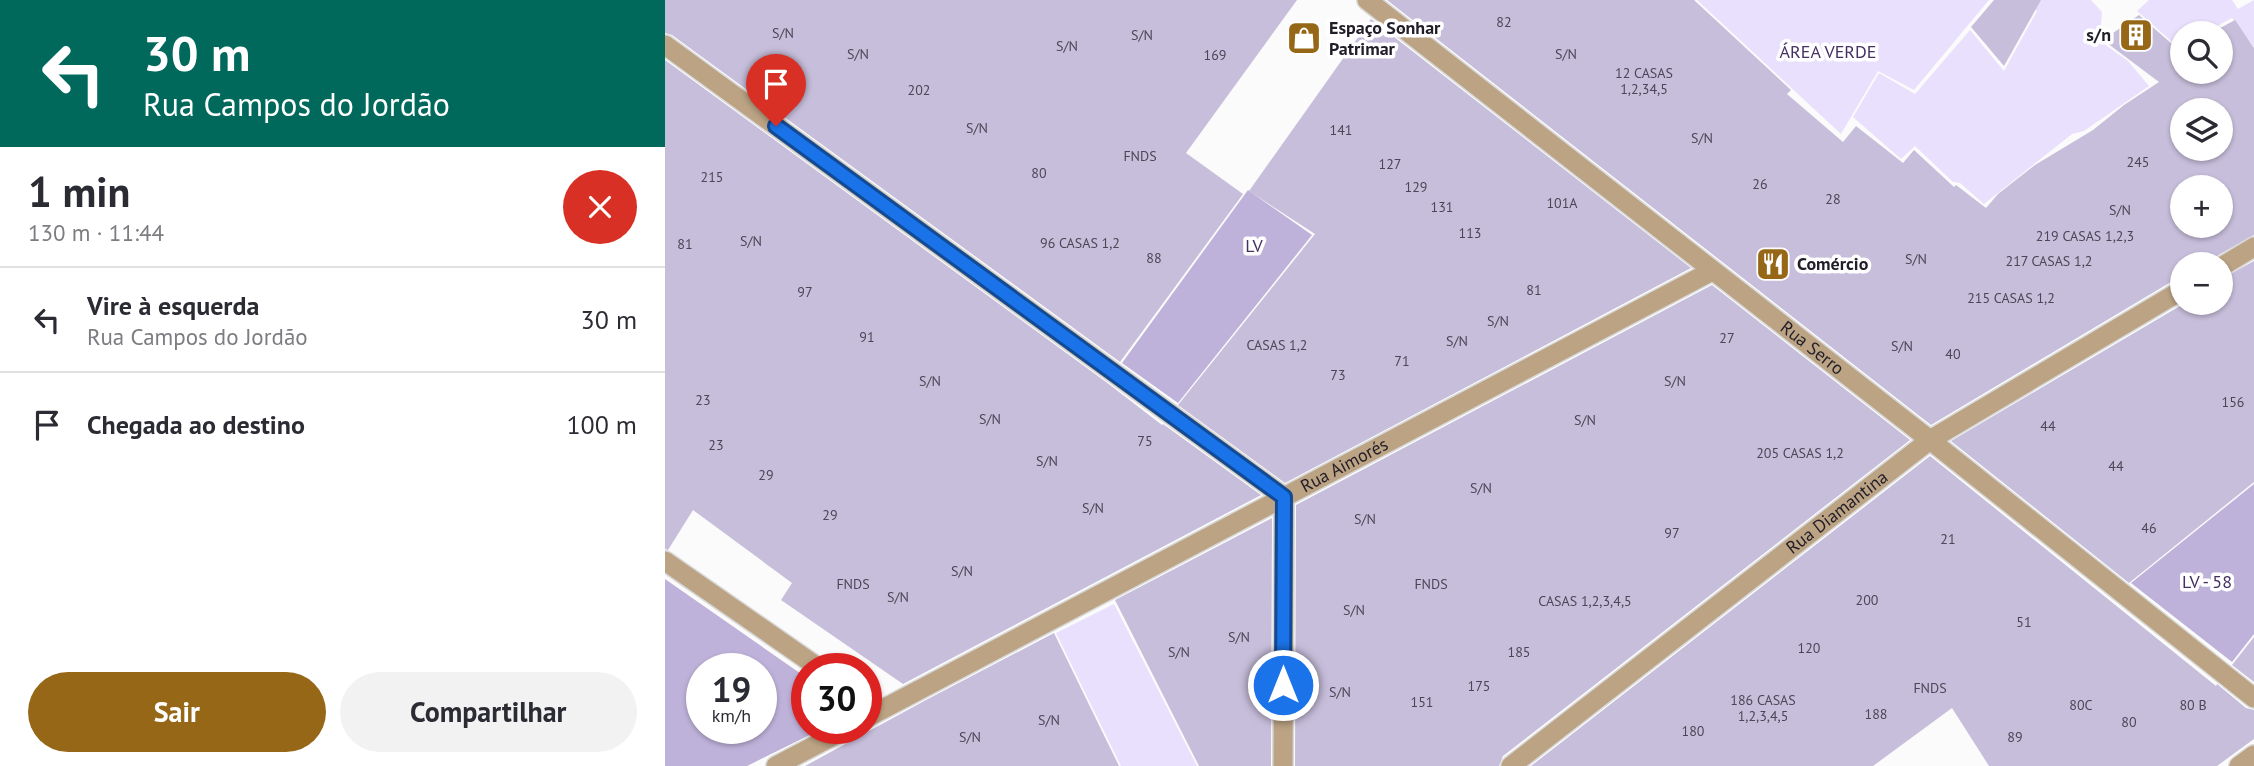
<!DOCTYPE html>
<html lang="pt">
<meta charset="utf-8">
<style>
:root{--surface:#fff;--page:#f2f2f3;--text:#2b2b33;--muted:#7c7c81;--line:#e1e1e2;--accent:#966717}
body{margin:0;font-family:"PT Sans",sans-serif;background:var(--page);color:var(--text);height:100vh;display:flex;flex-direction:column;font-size:26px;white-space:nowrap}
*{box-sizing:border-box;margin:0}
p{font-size:23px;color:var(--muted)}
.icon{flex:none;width:38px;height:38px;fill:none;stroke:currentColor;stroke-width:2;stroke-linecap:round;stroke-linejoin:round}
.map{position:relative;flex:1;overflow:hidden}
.side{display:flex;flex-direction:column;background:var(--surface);width:665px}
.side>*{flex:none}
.banner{background:#00695c;color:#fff;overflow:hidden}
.tools{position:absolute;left:1505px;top:21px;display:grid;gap:14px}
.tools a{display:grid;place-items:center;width:63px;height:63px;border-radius:50%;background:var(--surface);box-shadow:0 2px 5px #0004;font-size:35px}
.speed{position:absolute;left:21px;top:653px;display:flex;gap:14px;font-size:35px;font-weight:700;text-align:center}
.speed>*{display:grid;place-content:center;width:91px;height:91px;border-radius:50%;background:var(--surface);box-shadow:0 2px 5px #0004;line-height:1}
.speed small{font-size:18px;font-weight:400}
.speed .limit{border:10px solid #d22;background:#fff;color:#111}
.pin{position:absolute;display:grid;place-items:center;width:60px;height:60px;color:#fff;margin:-72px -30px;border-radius:50% 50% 50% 0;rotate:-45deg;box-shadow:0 0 7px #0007}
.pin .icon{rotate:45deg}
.me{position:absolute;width:77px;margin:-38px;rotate:0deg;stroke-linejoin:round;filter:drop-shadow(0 0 5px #0008)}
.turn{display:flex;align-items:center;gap:24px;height:147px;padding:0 28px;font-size:32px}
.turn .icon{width:91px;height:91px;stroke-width:2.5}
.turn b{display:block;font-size:49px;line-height:60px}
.round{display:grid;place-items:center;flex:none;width:74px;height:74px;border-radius:37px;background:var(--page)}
.overview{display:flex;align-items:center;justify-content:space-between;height:119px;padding:0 28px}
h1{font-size:42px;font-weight:700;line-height:52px}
.action{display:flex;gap:14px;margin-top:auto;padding:14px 28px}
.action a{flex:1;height:80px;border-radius:42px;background:var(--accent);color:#fff;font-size:28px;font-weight:700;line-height:80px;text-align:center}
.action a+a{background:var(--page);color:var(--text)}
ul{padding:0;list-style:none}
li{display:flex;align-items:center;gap:21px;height:105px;padding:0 28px;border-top:2px solid var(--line)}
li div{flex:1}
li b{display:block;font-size:26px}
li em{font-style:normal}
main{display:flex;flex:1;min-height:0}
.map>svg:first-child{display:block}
.green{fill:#e9e0fe}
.forest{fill:#bfb2da;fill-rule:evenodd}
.building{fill:#c7bedb;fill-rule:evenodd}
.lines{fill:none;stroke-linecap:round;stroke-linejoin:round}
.minor-casing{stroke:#d8d8d9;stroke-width:22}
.minor{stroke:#bba383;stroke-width:19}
.route-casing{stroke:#114b97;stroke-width:18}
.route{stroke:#1a73e8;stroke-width:12}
.labels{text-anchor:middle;stroke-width:7;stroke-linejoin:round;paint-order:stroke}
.number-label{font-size:14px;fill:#4b4656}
.poi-label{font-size:18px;font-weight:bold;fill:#221e29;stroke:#fff;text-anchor:start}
.park-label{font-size:18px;fill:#443063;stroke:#fff}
.street-label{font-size:18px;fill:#221e29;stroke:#fff}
</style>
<main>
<section class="side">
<div class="banner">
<div class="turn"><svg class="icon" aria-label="left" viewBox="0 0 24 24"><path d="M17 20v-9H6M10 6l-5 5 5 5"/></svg><div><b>30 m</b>Rua Campos do Jordão</div></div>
</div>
<div class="overview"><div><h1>1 min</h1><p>130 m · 11:44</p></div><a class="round" style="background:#d93025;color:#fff"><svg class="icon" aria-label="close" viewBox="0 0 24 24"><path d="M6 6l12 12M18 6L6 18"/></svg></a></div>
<ul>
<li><svg class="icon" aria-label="left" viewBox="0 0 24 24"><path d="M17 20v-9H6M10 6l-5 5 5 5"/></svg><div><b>Vire à esquerda</b><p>Rua Campos do Jordão</p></div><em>30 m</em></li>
<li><svg class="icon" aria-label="arrive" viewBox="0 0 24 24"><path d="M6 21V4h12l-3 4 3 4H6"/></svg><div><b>Chegada ao destino</b></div><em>100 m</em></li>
</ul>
<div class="action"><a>Sair</a><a>Compartilhar</a></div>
</section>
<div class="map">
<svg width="1589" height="766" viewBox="0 0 1589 766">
<rect width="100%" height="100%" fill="#fbfbfb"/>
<g class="green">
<path d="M1032 0H1324L1249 90 1213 71 1176 134Z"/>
<path d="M1359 0H1426L1437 12 1435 41 1463 61 1484 86 1419 131 1407 134 1319 204 1295 183 1288 182 1250 146 1236 159 1188 117 1214 73 1250 94 1305 30 1339 71 1372 11Z"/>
<path d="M1484 0H1567L1573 9 1589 0V47L1567 18 1539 33H1517V45L1513 47 1472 11Z"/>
<path d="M449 604 532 766H456L391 633Z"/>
</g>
<g class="forest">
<path d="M583 190 647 235 513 403 457 363Z"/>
<path d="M1589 484V634L1567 662 1466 583Z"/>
<path d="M0 579 142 678V728H159L82 766H0ZM37 668H96V728H37Z"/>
</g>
<g class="building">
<path d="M0 0H632L521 153 578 194 455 362 7 35 0 33Z"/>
<path d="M722 0H1029L1126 90 1122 94 1178 142 1191 126 1238 163 1249 150 1289 187 1291 185 1321 208 1333 194 1370 165 1428 130 1459 105 1494 82 1438 40 1474 15 1515 51 1517 50V72H1556V33H1546L1570 20 1589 48V235L1550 257 1544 264H1517V278L1511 279 1266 425ZM1517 110H1556V149H1517ZM1517 187H1556V226H1517Z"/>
<path d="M1329 0H1376L1339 66 1306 27Z"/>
<path d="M706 19 1026 268 620 483 513 405 650 234 584 191Z"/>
<path d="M0 60 441 382 497 425 498 424 596 495 238 684 116 600 127 583 28 510 3 550 0 549Z"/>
<path d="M1589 261V482L1464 583 1286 441 1520 303H1556V279Z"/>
<path d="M1047 285 1245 440 838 756 834 766H630L631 505Z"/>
<path d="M1265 456 1551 686 1552 684 1581 708 1589 710V739L1552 766H1324L1287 708 1208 766H866Z"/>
<path d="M607 518 606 766H534L450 600Z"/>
<path d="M389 633 454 766H140L261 700Z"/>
<path d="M1589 637V682L1567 665Z"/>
</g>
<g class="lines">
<g class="minor-casing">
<g id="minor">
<path id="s1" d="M702 0 1265 440 1589 698"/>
<path d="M0 45 619 497 618 766"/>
<path d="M1556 267 1589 247"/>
<path d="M0 561 154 668"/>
<path id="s2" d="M201 718 1047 271"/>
<path d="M111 766 183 728"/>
<path id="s3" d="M846 766 1265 440 1517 290"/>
<path d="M1574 766 1589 755"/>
</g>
</g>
<use href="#minor" class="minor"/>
</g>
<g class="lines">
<g class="route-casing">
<path id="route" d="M111 126 619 497 618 685"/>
</g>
<use href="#route" class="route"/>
</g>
<defs>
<g id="building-square" transform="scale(1.75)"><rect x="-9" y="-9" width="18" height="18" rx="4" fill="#966717" stroke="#fff"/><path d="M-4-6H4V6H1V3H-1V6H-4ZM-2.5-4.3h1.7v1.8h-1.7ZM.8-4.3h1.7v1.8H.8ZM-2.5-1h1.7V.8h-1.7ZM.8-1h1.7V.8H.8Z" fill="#fff"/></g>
<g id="shop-square" transform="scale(1.75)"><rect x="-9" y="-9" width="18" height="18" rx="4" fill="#966717" stroke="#fff"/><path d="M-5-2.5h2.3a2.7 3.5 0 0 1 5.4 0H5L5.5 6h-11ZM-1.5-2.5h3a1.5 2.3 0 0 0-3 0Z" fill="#fff"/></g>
<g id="restaurant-square" transform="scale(1.75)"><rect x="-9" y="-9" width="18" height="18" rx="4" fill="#966717" stroke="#fff"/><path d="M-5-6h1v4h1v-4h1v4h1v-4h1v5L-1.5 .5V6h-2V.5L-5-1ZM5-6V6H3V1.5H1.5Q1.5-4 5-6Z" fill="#fff"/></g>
</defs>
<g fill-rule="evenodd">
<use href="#building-square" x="1471" y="35"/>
<use href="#shop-square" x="639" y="38"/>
<use href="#restaurant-square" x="1108" y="264"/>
</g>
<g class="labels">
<g class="number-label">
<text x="839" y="27">82</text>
<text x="118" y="38">S/N</text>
<text x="477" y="40">S/N</text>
<text x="402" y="51">S/N</text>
<text x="193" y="59">S/N</text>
<text x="901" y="59">S/N</text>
<text x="550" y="60">169</text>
<text x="979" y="78">12 CASAS<tspan x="979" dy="16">1,2,34,5</tspan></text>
<text x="254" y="95">202</text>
<text x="312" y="133">S/N</text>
<text x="676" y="135">141</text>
<text x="1037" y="143">S/N</text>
<text x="475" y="161">FNDS</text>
<text x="1473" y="167">245</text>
<text x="725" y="169">127</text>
<text x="374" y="178">80</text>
<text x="47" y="182">215</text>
<text x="1095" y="189">26</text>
<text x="751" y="192">129</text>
<text x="1168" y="204">28</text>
<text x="897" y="208">101A</text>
<text x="777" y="212">131</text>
<text x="1455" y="215">S/N</text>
<text x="805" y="238">113</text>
<text x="1420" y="241">219 CASAS 1,2,3</text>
<text x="86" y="246">S/N</text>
<text x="415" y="248">96 CASAS 1,2</text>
<text x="20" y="249">81</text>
<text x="489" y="263">88</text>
<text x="1251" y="264">S/N</text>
<text x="1384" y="266">217 CASAS 1,2</text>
<text x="869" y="295">81</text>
<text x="140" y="297">97</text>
<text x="1346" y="303">215 CASAS 1,2</text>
<text x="833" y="326">S/N</text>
<text x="202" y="342">91</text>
<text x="1062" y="343">27</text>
<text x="792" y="346">S/N</text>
<text x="612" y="350">CASAS 1,2</text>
<text x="1237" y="351">S/N</text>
<text x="1288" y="359">40</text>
<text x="737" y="366">71</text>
<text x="673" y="380">73</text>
<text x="265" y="386">S/N</text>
<text x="1010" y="386">S/N</text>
<text x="38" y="405">23</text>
<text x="1568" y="407">156</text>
<text x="325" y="424">S/N</text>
<text x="920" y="425">S/N</text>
<text x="1383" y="431">44</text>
<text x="480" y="446">75</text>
<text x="51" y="450">23</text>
<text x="1135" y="458">205 CASAS 1,2</text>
<text x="382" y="466">S/N</text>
<text x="1451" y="471">44</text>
<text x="101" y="480">29</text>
<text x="816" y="493">S/N</text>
<text x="428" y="513">S/N</text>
<text x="165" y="520">29</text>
<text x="700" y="524">S/N</text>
<text x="1484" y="533">46</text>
<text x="1007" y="538">97</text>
<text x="1283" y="544">21</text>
<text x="297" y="576">S/N</text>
<text x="188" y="589">FNDS</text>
<text x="766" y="589">FNDS</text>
<text x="233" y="602">S/N</text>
<text x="1202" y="605">200</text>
<text x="920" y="606">CASAS 1,2,3,4,5</text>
<text x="689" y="615">S/N</text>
<text x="1359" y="627">51</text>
<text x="574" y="642">S/N</text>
<text x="1144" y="653">120</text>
<text x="514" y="657">S/N</text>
<text x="854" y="657">185</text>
<text x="814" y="691">175</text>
<text x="1265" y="693">FNDS</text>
<text x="675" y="697">S/N</text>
<text x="1098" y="705">186 CASAS<tspan x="1098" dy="16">1,2,3,4,5</tspan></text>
<text x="757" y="707">151</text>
<text x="1416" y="710">80C</text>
<text x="1528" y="710">80 B</text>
<text x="1211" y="719">188</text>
<text x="384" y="725">S/N</text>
<text x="1464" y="727">80</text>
<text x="1028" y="736">180</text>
<text x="305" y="742">S/N</text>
<text x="1350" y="742">89</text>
</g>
<g class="poi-label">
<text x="664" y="34">Espaço Sonhar<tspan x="664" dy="21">Patrimar</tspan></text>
<text x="1446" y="41" text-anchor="end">s/n</text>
<text x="1132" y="270">Comércio</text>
</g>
<g class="park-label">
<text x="1163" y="58">ÁREA VERDE</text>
<text x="589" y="252">LV</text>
<text x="1542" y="588">LV - 58</text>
</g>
<g class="street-label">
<text dy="6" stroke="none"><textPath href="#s1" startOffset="565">Rua Serro</textPath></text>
<text dy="6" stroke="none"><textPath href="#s2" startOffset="541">Rua Aimorés</textPath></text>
<text dy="6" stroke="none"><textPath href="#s3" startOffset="413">Rua Diamantina</textPath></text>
</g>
</g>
</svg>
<div class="tools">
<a><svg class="icon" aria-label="search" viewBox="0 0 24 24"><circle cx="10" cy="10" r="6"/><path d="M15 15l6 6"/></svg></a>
<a><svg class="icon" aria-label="layers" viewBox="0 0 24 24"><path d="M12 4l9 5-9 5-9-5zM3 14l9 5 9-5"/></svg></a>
<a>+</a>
<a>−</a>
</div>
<div class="speed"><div>19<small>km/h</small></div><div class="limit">30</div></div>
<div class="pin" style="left:111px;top:126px;background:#d93025"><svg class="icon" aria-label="arrive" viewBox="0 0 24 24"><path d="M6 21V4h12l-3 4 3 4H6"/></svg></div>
<svg class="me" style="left:618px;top:685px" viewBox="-20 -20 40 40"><circle r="17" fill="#1a73e8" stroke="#fff" stroke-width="3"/><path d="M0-11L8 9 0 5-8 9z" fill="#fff"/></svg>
</div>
</main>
